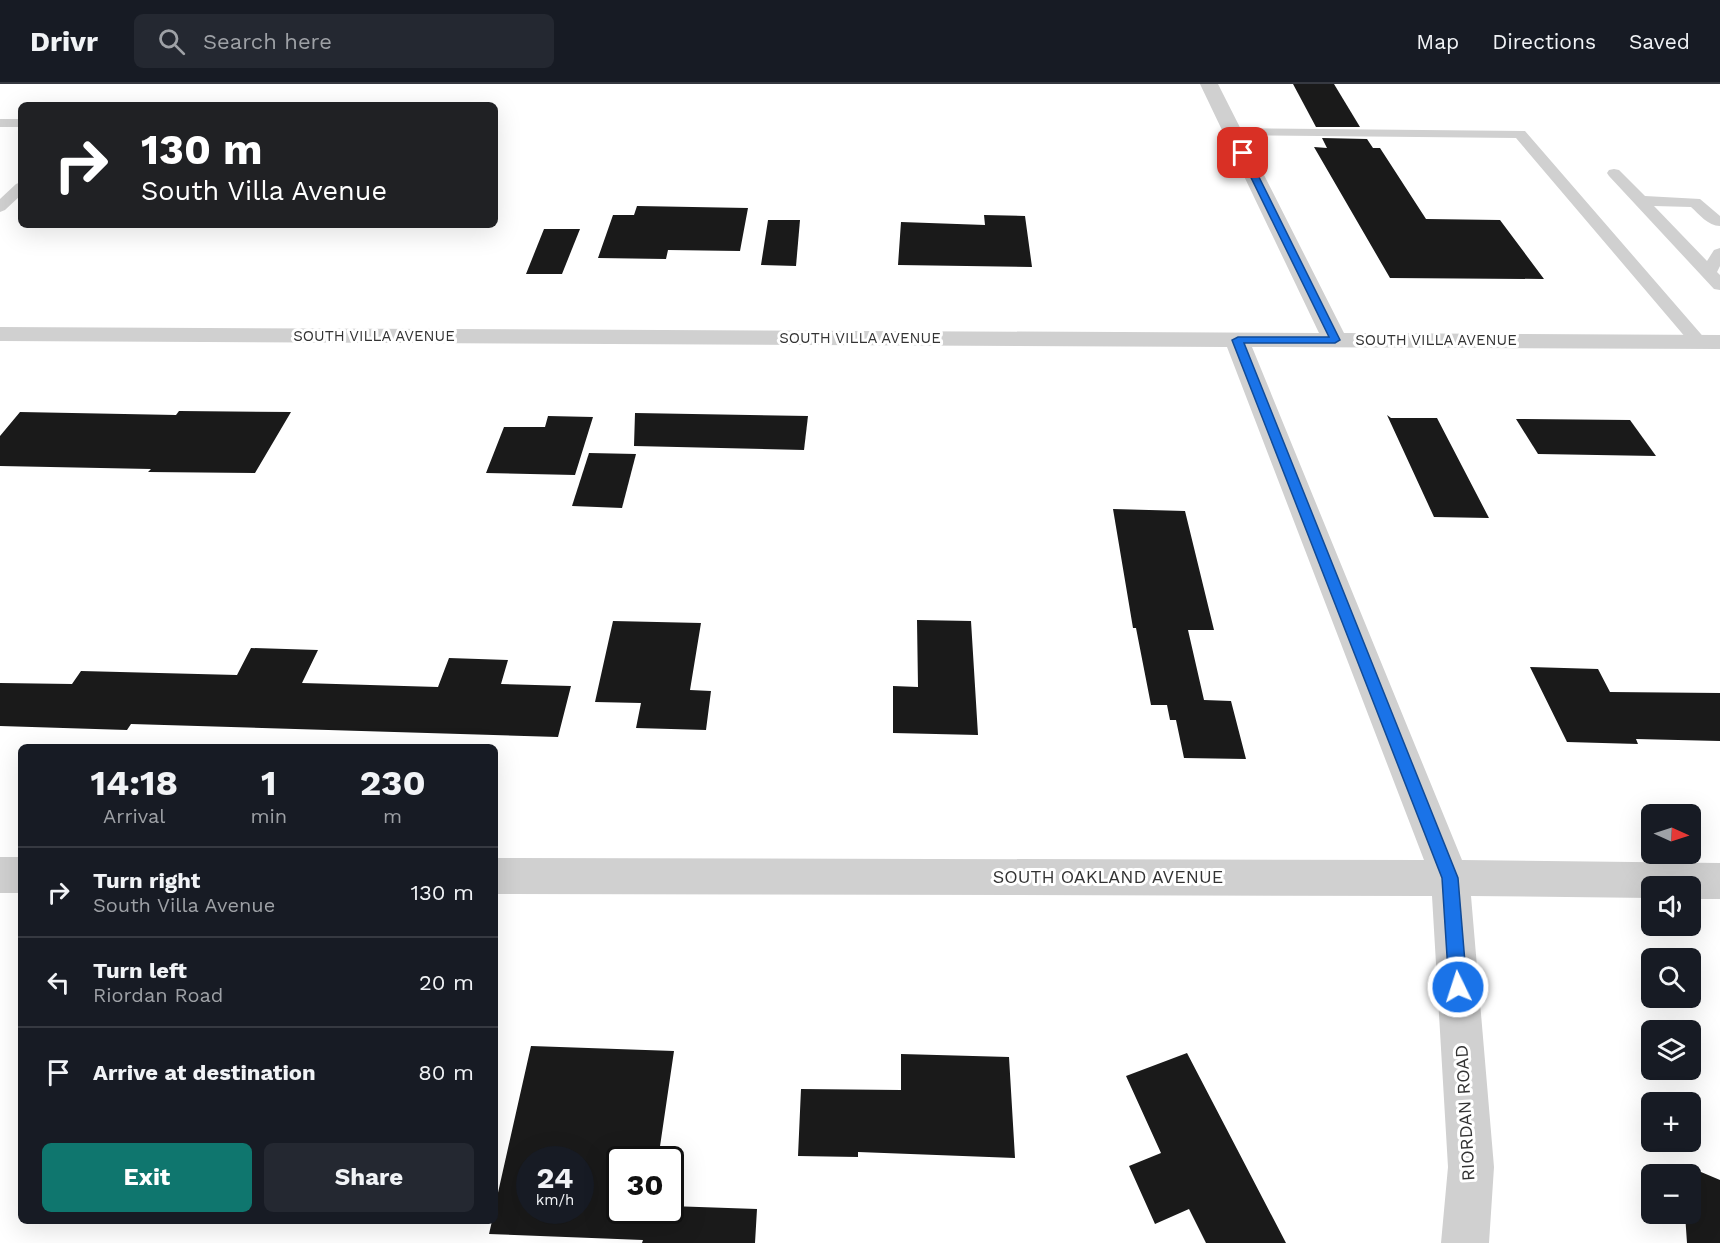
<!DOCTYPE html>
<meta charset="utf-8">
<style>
:root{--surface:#171b24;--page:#242831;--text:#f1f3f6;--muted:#9ea1a6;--line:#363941;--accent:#0f766e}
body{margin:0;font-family:"Work Sans",sans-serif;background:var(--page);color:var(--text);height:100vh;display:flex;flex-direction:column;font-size:22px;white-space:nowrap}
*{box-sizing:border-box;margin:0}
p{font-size:20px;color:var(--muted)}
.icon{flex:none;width:33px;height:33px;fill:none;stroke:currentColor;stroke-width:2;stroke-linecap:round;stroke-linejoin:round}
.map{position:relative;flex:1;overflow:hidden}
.side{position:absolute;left:18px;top:660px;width:480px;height:480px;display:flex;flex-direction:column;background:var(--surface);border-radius:9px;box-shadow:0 6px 24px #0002}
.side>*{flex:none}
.banner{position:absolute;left:18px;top:18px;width:480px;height:126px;border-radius:9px;box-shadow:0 6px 24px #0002;background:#202124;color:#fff;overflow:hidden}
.needle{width:39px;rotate:93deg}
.controls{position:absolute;left:1641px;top:720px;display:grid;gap:12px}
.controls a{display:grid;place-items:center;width:60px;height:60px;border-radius:9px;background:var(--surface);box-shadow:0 6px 24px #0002;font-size:30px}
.speed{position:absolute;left:516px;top:1062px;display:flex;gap:12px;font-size:30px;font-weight:700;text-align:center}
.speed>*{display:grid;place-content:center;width:78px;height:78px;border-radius:50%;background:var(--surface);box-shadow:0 6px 24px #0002;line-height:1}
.speed small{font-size:15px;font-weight:400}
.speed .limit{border:3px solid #111;border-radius:9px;background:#fff;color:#111}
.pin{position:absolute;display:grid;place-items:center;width:51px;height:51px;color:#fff;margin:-26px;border-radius:12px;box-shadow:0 3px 9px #0006}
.me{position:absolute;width:66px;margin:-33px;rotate:356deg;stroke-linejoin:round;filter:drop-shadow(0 0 4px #0008)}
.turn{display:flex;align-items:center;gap:21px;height:126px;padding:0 24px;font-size:27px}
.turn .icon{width:78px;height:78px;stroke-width:2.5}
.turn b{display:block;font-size:42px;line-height:51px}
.eta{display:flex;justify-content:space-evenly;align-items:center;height:102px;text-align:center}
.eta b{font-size:36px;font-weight:700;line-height:42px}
.cta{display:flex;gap:12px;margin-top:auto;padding:12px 24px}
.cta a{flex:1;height:69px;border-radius:9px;background:var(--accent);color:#fff;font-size:24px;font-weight:700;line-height:69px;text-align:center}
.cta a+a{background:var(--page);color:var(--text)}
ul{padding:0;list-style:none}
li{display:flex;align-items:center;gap:18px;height:90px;padding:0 24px;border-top:2px solid var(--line)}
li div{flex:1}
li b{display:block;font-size:22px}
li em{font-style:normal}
header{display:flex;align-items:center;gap:36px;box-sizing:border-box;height:84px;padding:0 30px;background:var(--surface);border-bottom:2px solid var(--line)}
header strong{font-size:28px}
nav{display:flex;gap:33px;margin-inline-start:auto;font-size:21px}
.search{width:420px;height:54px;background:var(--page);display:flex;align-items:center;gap:15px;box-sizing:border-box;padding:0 21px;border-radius:9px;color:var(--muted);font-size:22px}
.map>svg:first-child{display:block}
.building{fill:#1a1a1a;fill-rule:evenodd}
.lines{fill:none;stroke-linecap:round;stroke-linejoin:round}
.lane{fill:#d0d0d0;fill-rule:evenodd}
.street{fill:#d0d0d0;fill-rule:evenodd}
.route{fill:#1a73e8;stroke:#114b97;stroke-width:1.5}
.labels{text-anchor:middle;stroke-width:6;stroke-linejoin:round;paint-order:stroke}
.far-street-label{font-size:15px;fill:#333;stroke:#fff}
.street-label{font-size:18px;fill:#333;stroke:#fff}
</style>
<header>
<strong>Drivr</strong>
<div class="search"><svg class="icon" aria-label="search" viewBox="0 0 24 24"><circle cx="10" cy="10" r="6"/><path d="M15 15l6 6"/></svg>Search here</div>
<nav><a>Map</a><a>Directions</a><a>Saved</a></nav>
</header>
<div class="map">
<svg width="1720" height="1159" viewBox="0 0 1720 1159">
<rect width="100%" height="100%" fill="#fff"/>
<g class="building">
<path d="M1293 0H1334L1360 43H1316Z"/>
<path d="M1322 54 1367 55 1373 64H1380L1426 135 1500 136 1544 195 1390 194 1314 63 1327 64Z"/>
<path d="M637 122 748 124 740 167 668 166 666 175 598 174 613 131H634Z"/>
<path d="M984 131 1025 132 1032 183 898 181 901 138 985 141Z"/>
<path d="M768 136H800L796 182 761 181Z"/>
<path d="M544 145H580L562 190H526Z"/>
<path d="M179 327 291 328 255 389 148 388 151 385 0 382V352L20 328 176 331Z"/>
<path d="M635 329 808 332 804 366 634 362Z"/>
<path d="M1387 331 1391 334H1437L1489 434 1434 433Z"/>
<path d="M548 332 593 333 575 391 486 389 504 343H545Z"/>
<path d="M1516 335 1630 336 1656 372 1538 370Z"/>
<path d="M589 369 636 370 622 424 572 422Z"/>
<path d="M1113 425 1185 427 1214 546H1188L1204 616 1231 617 1246 675 1184 674 1176 636H1170L1167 621H1151L1136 544H1133Z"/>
<path d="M917 536 971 537 978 651 893 649V602L918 603Z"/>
<path d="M613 537 701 539 690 606 711 607 706 646 636 644 641 619 595 618Z"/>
<path d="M251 564 318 566 302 599 438 603 449 574 508 576 501 600 571 602 558 653 131 640 127 646 0 642V599L72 600 81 587 237 591Z"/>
<path d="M1530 583 1598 585 1610 608 1720 609V657L1636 655 1638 660 1567 658Z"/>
<path d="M531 962 674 967 658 1076H620V1126H670V1122L757 1125 755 1159H642L643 1156 489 1150 492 1137H495V1122ZM530 1076H580V1126H530Z"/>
<path d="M1187 969 1286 1159H1206L1189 1125 1155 1140 1129 1082 1161 1069 1126 992Z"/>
<path d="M901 970 1009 973 1015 1074 858 1068V1073L798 1072 801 1005 901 1006Z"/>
<path d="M1682 1080 1720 1096V1159H1687L1685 1130H1690V1090H1683Z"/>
</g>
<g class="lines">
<g class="lane">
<rect x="0" y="35" width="21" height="8"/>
<path d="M1233 44 1525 47 1707 257 1704 261H1692L1516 54 1228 51 1226 48Z"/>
<path d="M1614 85 1619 86 1645 112 1700 115 1720 132V142C1708 142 1699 130 1691 123L1654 122 1707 177 1714 166 1720 164V182L1717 188 1720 191V206L1714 205 1609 92 1607 89 1609 86Z"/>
<path d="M21 98V111L5 126 0 128V115L16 100Z"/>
</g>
<g class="street">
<path d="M1200 0H1218L1344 249 1720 251V265L1252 263 1462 776 1720 779V815H1690V802H1652V814L1471 812 1494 1083 1489 1159H1441L1448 1083 1432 812 495 810V774L1424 776 1227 263 0 257V243L1319 249Z"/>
<rect x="0" y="773" width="21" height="36"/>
</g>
</g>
<path class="route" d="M1243 67 1247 69 1340 256 1335 259H1244L1458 794 1467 903 1464 910 1458 912 1452 910 1449 903 1442 794 1232 256 1238 253H1329L1239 69Z"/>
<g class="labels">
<g class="far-street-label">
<text x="374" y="257">SOUTH VILLA AVENUE</text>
<text x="860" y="259">SOUTH VILLA AVENUE</text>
<text x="1436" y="261">SOUTH VILLA AVENUE</text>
</g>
<g class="street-label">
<text x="1108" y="799">SOUTH OAKLAND AVENUE</text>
<text transform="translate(1465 1029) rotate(-93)" y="6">RIORDAN ROAD</text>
</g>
</g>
</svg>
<div class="controls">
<a><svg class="needle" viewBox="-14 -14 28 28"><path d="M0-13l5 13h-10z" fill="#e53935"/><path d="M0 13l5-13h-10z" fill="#9ea1a6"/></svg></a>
<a><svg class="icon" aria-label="sound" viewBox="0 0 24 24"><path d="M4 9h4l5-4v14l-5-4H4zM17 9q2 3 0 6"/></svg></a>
<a><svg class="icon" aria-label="search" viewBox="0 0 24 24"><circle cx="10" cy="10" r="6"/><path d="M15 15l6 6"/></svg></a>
<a><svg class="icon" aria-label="layers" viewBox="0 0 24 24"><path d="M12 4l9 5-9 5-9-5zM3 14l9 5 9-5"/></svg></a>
<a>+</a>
<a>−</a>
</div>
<div class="speed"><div>24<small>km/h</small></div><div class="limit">30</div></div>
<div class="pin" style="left:1243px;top:69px;background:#d93025"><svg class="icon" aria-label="arrive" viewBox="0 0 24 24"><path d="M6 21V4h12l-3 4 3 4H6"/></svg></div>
<svg class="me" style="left:1458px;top:903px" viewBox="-20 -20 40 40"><circle r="17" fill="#1a73e8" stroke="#fff" stroke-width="3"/><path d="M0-11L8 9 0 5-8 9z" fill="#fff"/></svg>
<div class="banner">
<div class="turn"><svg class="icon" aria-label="right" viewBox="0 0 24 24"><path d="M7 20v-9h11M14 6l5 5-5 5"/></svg><div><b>130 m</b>South Villa Avenue</div></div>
</div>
<section class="side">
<div class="eta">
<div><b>14:18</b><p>Arrival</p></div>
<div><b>1</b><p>min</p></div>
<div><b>230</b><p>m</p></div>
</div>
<ul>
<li><svg class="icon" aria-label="right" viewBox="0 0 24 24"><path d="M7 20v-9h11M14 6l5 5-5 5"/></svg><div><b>Turn right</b><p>South Villa Avenue</p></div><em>130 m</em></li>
<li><svg class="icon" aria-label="left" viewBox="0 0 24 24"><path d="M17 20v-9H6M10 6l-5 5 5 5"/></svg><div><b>Turn left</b><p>Riordan Road</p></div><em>20 m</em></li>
<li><svg class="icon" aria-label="arrive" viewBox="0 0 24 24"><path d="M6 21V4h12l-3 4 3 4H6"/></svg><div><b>Arrive at destination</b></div><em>80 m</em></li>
</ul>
<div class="cta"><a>Exit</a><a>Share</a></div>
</section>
</div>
